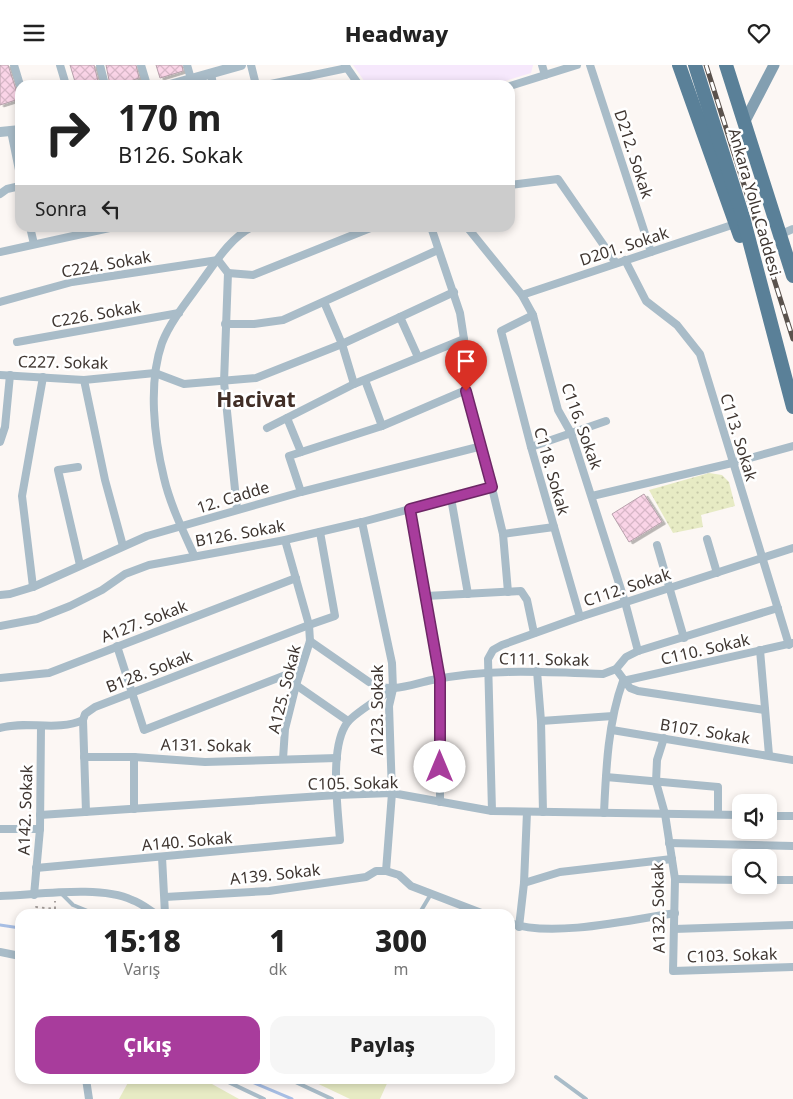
<!DOCTYPE html>
<html lang="tr">
<meta charset="utf-8">
<style>
:root{--surface:#fff;--page:#f6f6f6;--text:#222;--muted:#767676;--accent:#a83c9c}
body{margin:0;font-family:"Noto Sans",sans-serif;background:var(--page);color:var(--text);height:100vh;display:flex;flex-direction:column;font-size:19px;white-space:nowrap}
*{box-sizing:border-box;margin:0}
p{font-size:16px;color:var(--muted)}
.icon{flex:none;width:28px;height:28px;fill:none;stroke:currentColor;stroke-width:2;stroke-linecap:round;stroke-linejoin:round}
.map{position:relative;flex:1;overflow:hidden}
.drawer{position:absolute;left:15px;top:844px;width:500px;height:175px;display:flex;flex-direction:column;background:var(--surface);border-radius:15px;box-shadow:0 2px 8px #0003}
.drawer>*{flex:none}
.banner{position:absolute;left:15px;top:15px;width:500px;height:152px;border-radius:15px;box-shadow:0 2px 8px #0003;background:#fff;color:var(--text);overflow:hidden}
.controls{position:absolute;left:732px;top:729px;display:grid;gap:10px}
.controls a{display:grid;place-items:center;width:45px;height:45px;border-radius:10px;background:var(--surface);box-shadow:0 2px 8px #0003;font-size:25px}
.pin{position:absolute;display:grid;place-items:center;width:42px;height:42px;color:#fff;margin:-51px -21px;border-radius:50% 50% 50% 0;rotate:-45deg;box-shadow:0 0 5px #0007}
.pin .icon{rotate:45deg}
.me{position:absolute;width:55px;margin:-28px;rotate:0deg;stroke-linejoin:round;filter:drop-shadow(0 0 4px #0008)}
.turn{display:flex;align-items:center;gap:18px;height:105px;padding:0 20px;font-size:22px}
.turn .icon{width:65px;height:65px;stroke-width:2.5}
.turn b{display:block;font-size:35px;line-height:42px}
.then{display:flex;align-items:center;height:48px;padding:0 20px;background:#0003;gap:10px;font-size:19px}
.eta{display:flex;justify-content:space-evenly;align-items:center;height:85px;text-align:center}
.eta b{font-size:30px;font-weight:800;line-height:35px}
.primary-button{display:flex;gap:10px;margin-top:auto;padding:10px 20px}
.primary-button a{flex:1;height:58px;border-radius:15px;background:var(--accent);color:#fff;font-size:20px;font-weight:800;line-height:58px;text-align:center}
.primary-button a+a{background:var(--page);color:var(--text)}
header{display:flex;justify-content:space-between;align-items:center;height:65px;padding:0 20px;background:var(--surface);font-size:22px;font-weight:800}
.map>svg:first-child{display:block}
.education{fill:#f6e8fc}
.park{fill:url(#park-dots)}
.garden{fill:#e7ebc4}
.lines{fill:none;stroke-linecap:round;stroke-linejoin:round}
.stream{stroke:#a7bee4;stroke-width:3}
.building{fill:url(#building-cross-hatch);stroke:#b7a1ac;filter:url(#shadow)}
.path{stroke:#a59e9b;stroke-width:2;stroke-dasharray:2.5 4;stroke-linecap:butt}
.service{stroke:#a9bcc8;stroke-width:4}
.minor{stroke:#a9bcc8;stroke-width:8}
.tertiary{stroke:#a9bcc8;stroke-width:10}
.secondary{stroke:#839fb1;stroke-width:11}
.trunk{stroke:#5a8098;stroke-width:14}
.rail-casing{stroke:#5a524d;stroke-width:5}
.rail{stroke:#fff;stroke-width:3;stroke-dasharray:9;stroke-linecap:butt}
.route-casing{stroke:#6d2765;stroke-width:12}
.route{stroke:#a83c9c;stroke-width:9}
.labels{text-anchor:middle;stroke-width:5;stroke-linejoin:round;paint-order:stroke}
.street-label{font-size:16px;fill:#3f3631;stroke:#fff}
.district-label{font-size:21px;font-weight:bold;fill:#412e26;stroke:#fff}
</style>
<header><svg class="icon" aria-label="menu" viewBox="0 0 24 24"><path d="M4 6h16M4 12h16M4 18h16"/></svg>Headway<svg class="icon" aria-label="heart" viewBox="0 0 24 24"><path d="M12 20l-8-8c-3-5 5-10 8-4 3-6 11-1 8 4z"/></svg></header>
<div class="map">
<svg width="793" height="1034" viewBox="0 0 793 1034">
<defs>
<pattern id="park-dots" width="8" height="8" patternUnits="userSpaceOnUse" patternTransform="scale(1.25)"><rect width="8" height="8" fill="#e7ebc4"/><path d="M2 2h.1M6 6h.1" fill="none" stroke="#c7caa9" stroke-width="1.8" stroke-linecap="round"/></pattern>
<pattern id="building-cross-hatch" width="8" height="8" patternUnits="userSpaceOnUse" patternTransform="scale(1.25)"><rect width="8" height="8" fill="#fad4e7"/><path d="M0 0l8 8M0 8l8-8" fill="none" stroke="#d7b7c7"/></pattern>
<filter id="shadow"><feDropShadow dx="3.5" dy="2" stdDeviation="0" flood-color="#0004"/></filter>
</defs>
<rect width="100%" height="100%" fill="#fcf7f4"/>
<path class="education" d="M353 0H533L531 8 492 20H367Z"/>
<path class="park" d="M709 408 722 410 729 417 735 441 701 450 703 462 673 468 649 425Z"/>
<g class="garden">
<path d="M130 1014H203L239 1034H119Z"/>
<path d="M308 1014H307H389L380 1034H350Z"/>
</g>
<g class="lines">
<g class="stream">
<path d="M0 860 20 863"/>
<path d="M245 1014 292 1034"/>
</g>
</g>
<g class="building">
<path d="M0 0H8L19 34 0 40Z"/>
<path d="M70 0H94L99 20H76Z"/>
<path d="M106 0H136L139 13 119 20H110Z"/>
<path d="M156 0H182L183 6 160 13Z"/>
<path d="M644 429 662 457 629 477 612 449Z"/>
</g>
<g class="lines">
<path class="path" d="M36 849V842L55 844V836"/>
<g class="service">
<path d="M61 828 73 840 95 849"/>
<path d="M419 849 431 829"/>
<path d="M556 1012 586 1034"/>
<path d="M222 1014 264 1034"/>
<path d="M289 1014 332 1034"/>
</g>
<g class="minor">
<path d="M14 0 20 20"/>
<path d="M60 0 66 20"/>
<path d="M100 0 105 20"/>
<path d="M141 0 147 20"/>
<path d="M187 0 191 14"/>
<path d="M251 0 256 20"/>
<path d="M345 0 359 20"/>
<path d="M542 0 545 10"/>
<path d="M590 0 651 187"/>
<path d="M211 8 213 20"/>
<path d="M266 20 347 3"/>
<path d="M510 21 577 0"/>
<path d="M11 66 20 110"/>
<path d="M510 120 558 114 616 198"/>
<path d="M0 129 7 124 20 121"/>
<path d="M30 162 34 179"/>
<path d="M431 162 460 248 464 274 463 299 466 325 482 381 503 469 508 527"/>
<path d="M467 162 522 230 533 250 558 345 571 368 625 537 638 586"/>
<path d="M779 170 793 164"/>
<path d="M0 187 114 162"/>
<path d="M625 195 646 236 677 260 700 289 789 580"/>
<path d="M228 208 253 210 373 162"/>
<path d="M522 230 735 159"/>
<path d="M0 237 72 217 218 195 228 208 224 317 237 444"/>
<path d="M324 237 342 279 354 319"/>
<path d="M533 250 501 266 531 382 580 552"/>
<path d="M400 252 418 292"/>
<path d="M225 259H254L283 255 438 185"/>
<path d="M17 277 179 248"/>
<path d="M0 310 84 315 155 308 184 319 256 313 342 279 454 227"/>
<path d="M84 315 105 415 123 481"/>
<path d="M365 315 382 361"/>
<path d="M287 353 301 387"/>
<path d="M267 363 354 319 464 274"/>
<path d="M0 377 5 362 10 310"/>
<path d="M531 382 606 356"/>
<path d="M78 402 58 405 80 500"/>
<path d="M301 427 289 391 382 361 466 325"/>
<path d="M592 431 732 398 793 381"/>
<path d="M451 433 468 529"/>
<path d="M410 444 440 614V737"/>
<path d="M362 457 392 598 393 624 389 641 392 728 386 806"/>
<path d="M503 469 554 462"/>
<path d="M707 474 717 508"/>
<path d="M657 480 684 573"/>
<path d="M194 490C183 466 170 439 164 413 154 372 148 318 162 278 170 257 188 235 201 217 215 198 230 173 252 162"/>
<path d="M33 522 22 431 43 312"/>
<path d="M0 530 10 529 33 522 147 471 301 427 482 381"/>
<path d="M426 531 521 526 527 535 534 568"/>
<path d="M0 561 37 554 70 541 102 525 125 509 149 500 285 475 362 457 492 422"/>
<path d="M310 576 369 617C391 629 409 620 432 615 488 603 546 607 603 609L616 604 626 592 638 586 778 543"/>
<path d="M117 581 144 665 301 604"/>
<path d="M760 585 769 690"/>
<path d="M616 604 630 623 638 626 765 645"/>
<path d="M537 606 541 656 543 747"/>
<path d="M0 613 49 608 296 513"/>
<path d="M296 620 348 656"/>
<path d="M83 655 86 747"/>
<path d="M541 656 613 651"/>
<path d="M0 663C24 655 58 667 83 655L85 649 95 642 309 560 335 551 320 467"/>
<path d="M612 665 793 695"/>
<path d="M664 673 657 695 656 717 665 749 675 814 673 906 793 902"/>
<path d="M84 692H134L205 697 337 693"/>
<path d="M134 692V744"/>
<path d="M283 694 285 664 296 620 310 576 309 560 285 475"/>
<path d="M606 712 718 722V749"/>
<path d="M492 746 488 594 493 585 502 580 580 552 793 483"/>
<path d="M604 748C606 704 608 657 623 616L793 578"/>
<path d="M40 750 337 730 392 728 492 746 741 750"/>
<path d="M769 751H793"/>
<path d="M0 764H40"/>
<path d="M669 778 793 781"/>
<path d="M162 792 165 849"/>
<path d="M36 803 340 775C338 744 329 683 347 658 353 649 383 631 393 624"/>
<path d="M675 814 741 815"/>
<path d="M769 815H793"/>
<path d="M524 818 560 807 672 794"/>
<path d="M34 830 40 764 41 662"/>
<path d="M0 831C37 830 100 820 132 835 141 838 148 844 156 849"/>
<path d="M165 832 269 826 366 812 376 806H386L399 810 411 821 484 849"/>
<path d="M510 858C551 873 631 855 675 848"/>
<path d="M519 862 524 818 527 747"/>
<path d="M674 864 793 860"/>
<path d="M0 887 20 891"/>
<path d="M86 1014 89 1034"/>
</g>
<g class="tertiary">
<path d="M170 20 241 0"/>
<path d="M0 67 20 65"/>
</g>
<path class="secondary" d="M744 58 774 0"/>
<g class="trunk">
<path d="M679 0 740 171"/>
<path d="M695 0 743 152 793 342"/>
<path d="M726 0 793 211"/>
</g>
<g class="rail-casing">
<path id="rail" d="M706 0 793 274"/>
</g>
<use href="#rail" class="rail"/>
</g>
<g class="lines">
<g class="route-casing">
<path id="route" d="M440 702V614L410 444 492 422 466 326"/>
</g>
<use href="#route" class="route"/>
</g>
<g class="labels">
<g class="street-label">
<text transform="translate(634 89) rotate(72)" y="6">D212. Sokak</text>
<text transform="translate(755 137) rotate(74)" y="6">Ankara Yolu Caddesi</text>
<text transform="translate(624 181) rotate(-18)" y="6">D201. Sokak</text>
<text transform="translate(106 199) rotate(-10)" y="6">C224. Sokak</text>
<text transform="translate(96 249) rotate(-10)" y="6">C226. Sokak</text>
<text transform="translate(63 297) rotate(1)" y="6">C227. Sokak</text>
<text transform="translate(582 361) rotate(70)" y="6">C116. Sokak</text>
<text transform="translate(739 372) rotate(73)" y="6">C113. Sokak</text>
<text transform="translate(552 406) rotate(74)" y="6">C118. Sokak</text>
<text transform="translate(233 432) rotate(-17)" y="6">12. Cadde</text>
<text transform="translate(240 468) rotate(-10)" y="6">B126. Sokak</text>
<text transform="translate(627 522) rotate(-18)" y="6">C112. Sokak</text>
<text transform="translate(144 556) rotate(-21)" y="6">A127. Sokak</text>
<text transform="translate(705 584) rotate(-13)" y="6">C110. Sokak</text>
<text transform="translate(544 594) rotate(1)" y="6">C111. Sokak</text>
<text transform="translate(149 606) rotate(-21)" y="6">B128. Sokak</text>
<text transform="translate(284 624) rotate(-76)" y="6">A125. Sokak</text>
<text transform="translate(377 645) rotate(-90)" y="6">A123. Sokak</text>
<text transform="translate(705 666) rotate(9)" y="6">B107. Sokak</text>
<text transform="translate(206 680) rotate(1)" y="6">A131. Sokak</text>
<text transform="translate(353 718) rotate(-1)" y="6">C105. Sokak</text>
<text transform="translate(25 745) rotate(-88)" y="6">A142. Sokak</text>
<text transform="translate(187 776) rotate(-5)" y="6">A140. Sokak</text>
<text transform="translate(275 809) rotate(-6)" y="6">A139. Sokak</text>
<text transform="translate(658 843) rotate(-91)" y="6">A132. Sokak</text>
<text transform="translate(732 890) rotate(-2)" y="6">C103. Sokak</text>
</g>
<g class="district-label">
<text x="256" y="342">Hacivat</text>
</g>
</g>
</svg>
<div class="controls">
<a><svg class="icon" aria-label="sound" viewBox="0 0 24 24"><path d="M4 9h4l5-4v14l-5-4H4zM17 9q2 3 0 6"/></svg></a>
<a><svg class="icon" aria-label="search" viewBox="0 0 24 24"><circle cx="10" cy="10" r="6"/><path d="M15 15l6 6"/></svg></a>
</div>
<div class="pin" style="left:466px;top:326px;background:#d93025"><svg class="icon" aria-label="arrive" viewBox="0 0 24 24"><path d="M6 21V4h12l-3 4 3 4H6"/></svg></div>
<svg class="me" style="left:440px;top:702px" viewBox="-20 -20 40 40"><circle r="19" fill="#fff"/><path d="M0-13L10 11 0 6-10 11z" fill="#a83c9c"/></svg>
<div class="banner">
<div class="turn"><svg class="icon" aria-label="right" viewBox="0 0 24 24"><path d="M7 20v-9h11M14 6l5 5-5 5"/></svg><div><b>170 m</b>B126. Sokak</div></div>
<div class="then">Sonra<svg class="icon" aria-label="left" viewBox="0 0 24 24"><path d="M17 20v-9H6M10 6l-5 5 5 5"/></svg></div>
</div>
<section class="drawer">
<div class="eta">
<div><b>15:18</b><p>Varış</p></div>
<div><b>1</b><p>dk</p></div>
<div><b>300</b><p>m</p></div>
</div>
<div class="primary-button"><a>Çıkış</a><a>Paylaş</a></div>
</section>
</div>
